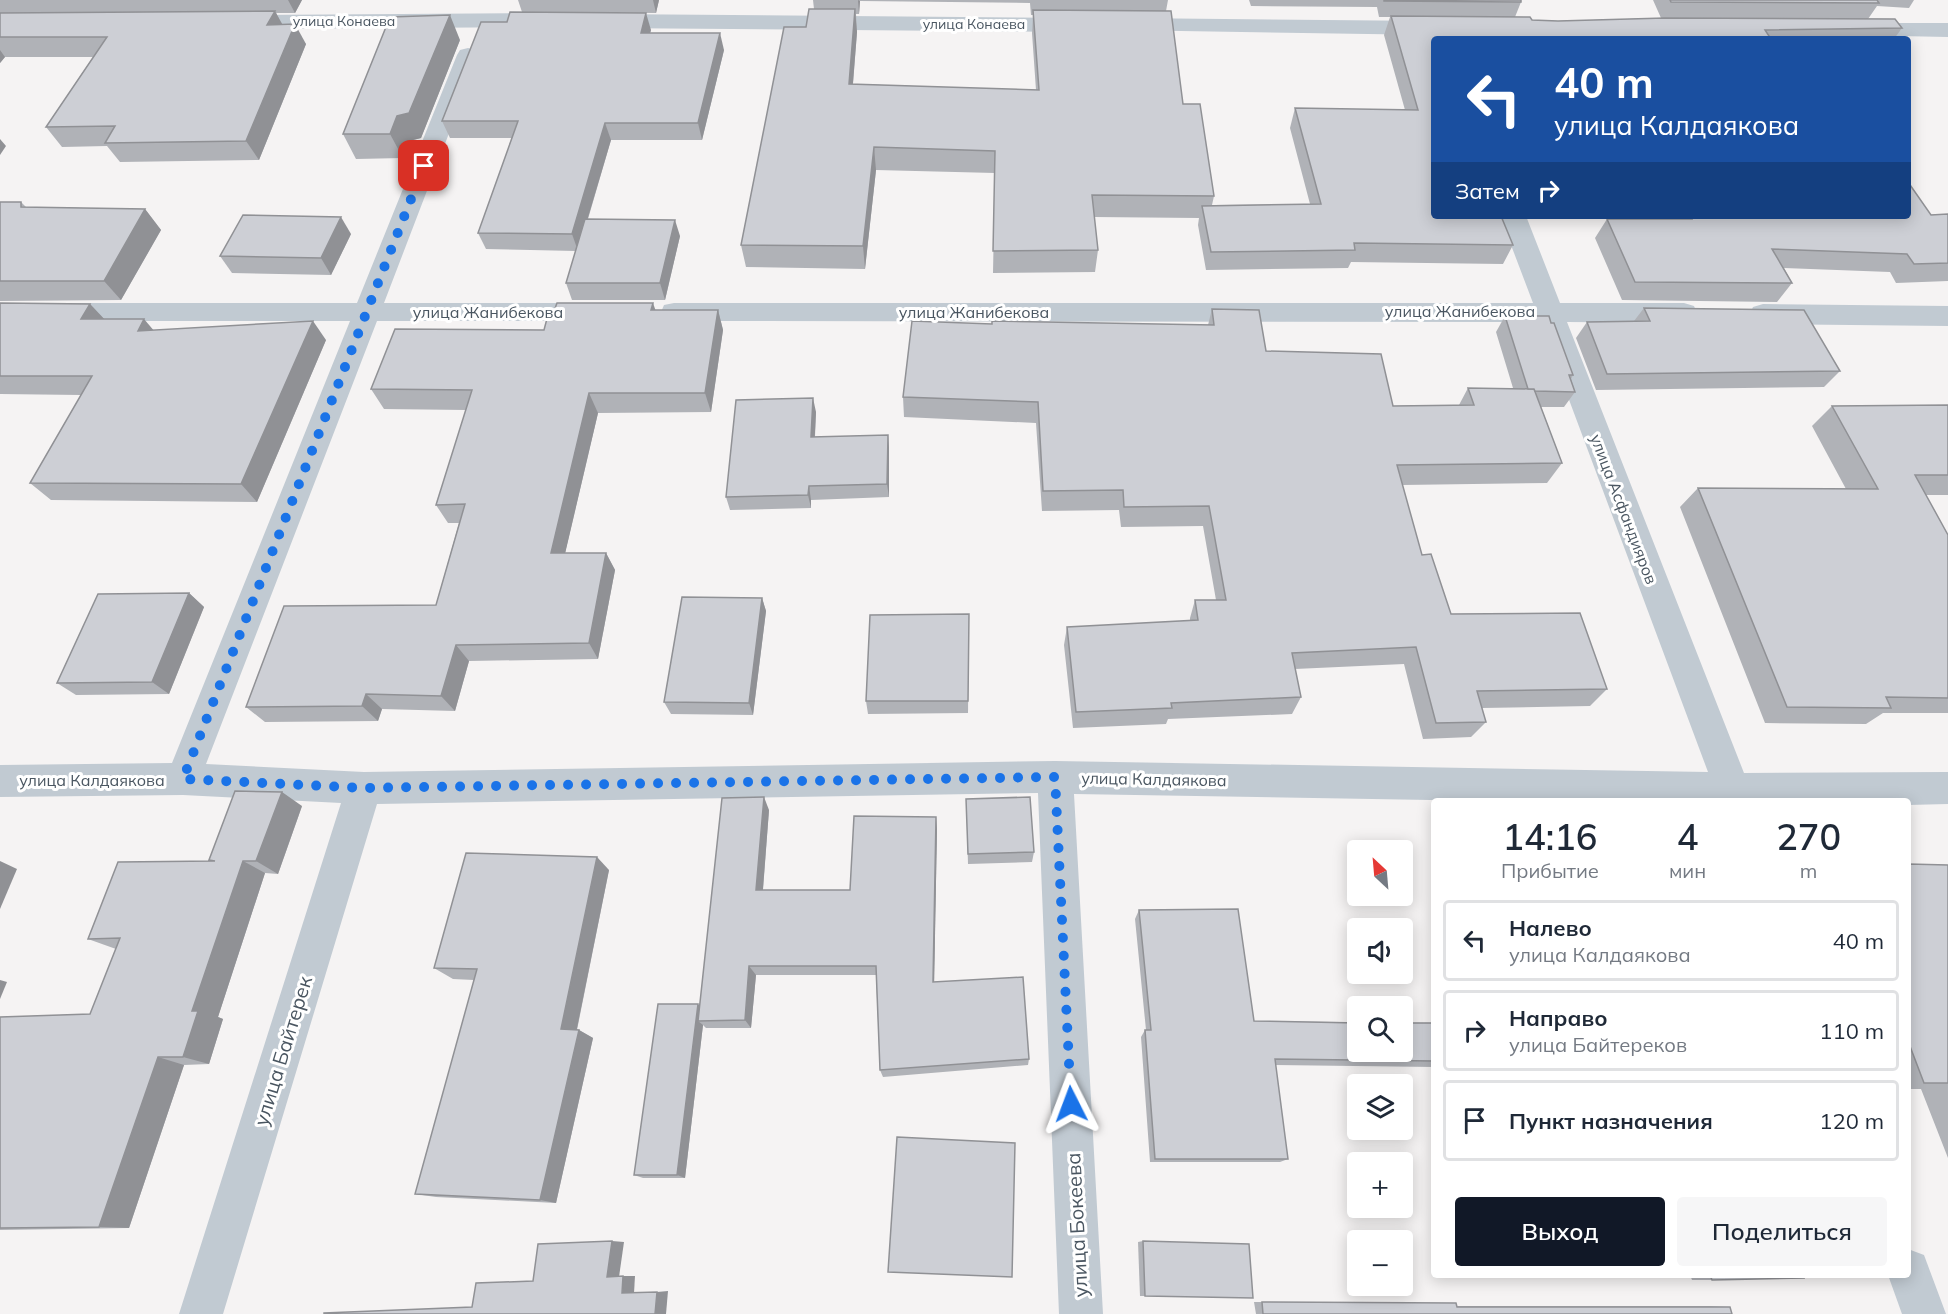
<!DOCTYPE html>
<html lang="ru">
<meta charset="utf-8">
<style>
:root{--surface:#fff;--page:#f6f6f7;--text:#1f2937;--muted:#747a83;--line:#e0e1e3;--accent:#111827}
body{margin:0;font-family:Mulish,sans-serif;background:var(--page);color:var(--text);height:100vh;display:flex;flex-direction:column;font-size:22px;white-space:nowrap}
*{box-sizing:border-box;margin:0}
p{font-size:20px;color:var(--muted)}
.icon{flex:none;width:33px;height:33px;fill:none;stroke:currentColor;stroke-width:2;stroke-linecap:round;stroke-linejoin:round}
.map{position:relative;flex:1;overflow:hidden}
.panel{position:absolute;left:1431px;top:798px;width:480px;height:480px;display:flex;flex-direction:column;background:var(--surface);border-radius:6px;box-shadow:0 3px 15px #0003}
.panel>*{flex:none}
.guide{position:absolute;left:1431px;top:36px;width:480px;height:183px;border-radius:6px;box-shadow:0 3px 15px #0003;background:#1a4fa0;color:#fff;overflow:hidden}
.needle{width:39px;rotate:334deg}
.tools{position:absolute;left:1347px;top:840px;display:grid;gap:12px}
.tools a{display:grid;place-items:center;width:66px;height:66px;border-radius:6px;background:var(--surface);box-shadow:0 3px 15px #0003;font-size:30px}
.pin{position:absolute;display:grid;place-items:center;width:51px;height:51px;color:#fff;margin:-26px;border-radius:12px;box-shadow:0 3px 9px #0006}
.me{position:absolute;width:66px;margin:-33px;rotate:357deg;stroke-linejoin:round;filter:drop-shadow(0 0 4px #0008)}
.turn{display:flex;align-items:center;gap:21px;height:126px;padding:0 24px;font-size:27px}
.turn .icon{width:78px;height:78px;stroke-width:2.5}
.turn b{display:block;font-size:42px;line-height:51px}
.then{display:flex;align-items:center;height:57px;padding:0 24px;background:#0003;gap:12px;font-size:22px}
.eta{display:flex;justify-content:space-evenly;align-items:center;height:102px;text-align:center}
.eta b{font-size:36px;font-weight:600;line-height:42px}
.button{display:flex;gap:12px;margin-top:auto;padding:12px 24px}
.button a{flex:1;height:69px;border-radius:6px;background:var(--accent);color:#fff;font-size:24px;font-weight:600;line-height:69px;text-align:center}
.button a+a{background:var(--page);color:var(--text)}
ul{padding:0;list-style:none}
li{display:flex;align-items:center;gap:18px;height:81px;margin:0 12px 9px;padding:0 12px;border:3px solid var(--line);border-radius:6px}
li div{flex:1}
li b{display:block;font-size:22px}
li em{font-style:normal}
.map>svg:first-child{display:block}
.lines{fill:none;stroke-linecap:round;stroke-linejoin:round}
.minor{fill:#c1cad2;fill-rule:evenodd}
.wall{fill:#b0b2b7;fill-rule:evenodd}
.shaded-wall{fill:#909195}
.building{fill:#cdcfd5;stroke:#909195;stroke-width:1.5}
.route{stroke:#1a73e8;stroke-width:10;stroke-dasharray:0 18}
.labels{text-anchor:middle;stroke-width:6;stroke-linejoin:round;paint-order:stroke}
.far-street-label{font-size:14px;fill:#4a5661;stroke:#fff}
.street-label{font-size:16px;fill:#4a5661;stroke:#fff}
.near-street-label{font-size:20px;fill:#4a5661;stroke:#fff}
</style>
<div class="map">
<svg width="1948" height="1314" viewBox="0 0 1948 1314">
<rect width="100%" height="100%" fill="#f5f3f3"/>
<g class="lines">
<g class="minor">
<path d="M551 13 559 15 562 20 559 25 551 27 237 29 229 27 226 22 229 17 237 15Z"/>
<path d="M603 14 1076 18 1084 20 1087 25 1084 30 1076 32 603 28 595 26 592 21 595 16Z"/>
<path d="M1128 18 1433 21 1441 23 1444 28 1441 33 1433 35 1120 30 1117 25 1120 20Z"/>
<path d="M1857 23H1948V37L1849 35 1846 30 1849 25Z"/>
<path d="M468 48 476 50 479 55 384 303H592L602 305 605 312 602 319 592 321H377L206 764 364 772 1055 761 1708 772 1540 322 674 321 664 319 661 312 664 305 674 303H1533L1500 216H1526L1560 303H1684L1694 306 1697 313 1694 320 1684 323 1567 322 1744 773 1948 772V804L1908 805V801H1489L1074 794 1103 1314H1059L1038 793 377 804 223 1314H179L341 803 183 795 0 797V765L172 763 350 321H0V303H357L457 55 460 50Z"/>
<path d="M1763 304 1948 306V326L1763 324 1753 321 1750 314 1753 307Z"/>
<path d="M1908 1249 1924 1255 1946 1314H1902L1888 1275H1908Z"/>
</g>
</g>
<g class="wall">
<path d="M0 0H302L295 13H276L282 25 306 44 259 160 120 162 107 146 62 147 46 127 93 57H5L0 63Z"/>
<path d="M518 0H659L656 13 522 12Z"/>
<path d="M813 0H1168L1166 11 1183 104 1214 196 1212 205 1310 204 1290 128 1295 108 1405 110 1384 35 1390 17H1379L1377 7 1251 6 1249 0H1521V2L1515 17 1532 20 1558 21 1661 18 1653 0H1914L1909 8 1877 6 1868 19 1902 28 1894 39H1434V216L1513 245 1503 264 1351 262 1348 268 1206 270 1198 225 1199 218 1094 217 1098 250 1095 272 993 273 995 173 876 170 865 269 746 267 741 245 806 27 814 9ZM860 1 1030 3 1031 15H1033L1032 33 1036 90 853 84 857 32 856 14H859Z"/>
<path d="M651 30 650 33 724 50 702 140H611L588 219 680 236 665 300H572L566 283 576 251 486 249 478 233 512 138H450L442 121Z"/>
<path d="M460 40 421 138 409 141 403 158 356 159 343 134Z"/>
<path d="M0 202H21L26 207 145 209 161 230 121 300 0 301Z"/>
<path d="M1948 214V281L1896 283 1890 272 1784 268 1792 283 1777 302 1622 300 1595 238 1607 219H1670L1669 216H1908Z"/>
<path d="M1528 216H1575V217Z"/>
<path d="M351 234 331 275 232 273 220 256Z"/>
<path d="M0 303 90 304 104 319 153 330 326 340 257 502 51 500 30 483 81 395 0 394Z"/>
<path d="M1644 308 1840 371 1824 387 1596 390 1576 338 1587 322 1634 321Z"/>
<path d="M1212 309 1266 351 1393 406 1459 405 1468 388H1513L1496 332 1505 316 1573 375 1571 379 1575 392 1564 407H1541L1562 463 1547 483 1402 485 1422 555 1451 614 1607 689 1590 706 1482 708 1486 722 1471 737 1423 739 1404 664 1295 669 1301 697 1292 714 1168 719 1166 724 1073 728 1064 645 1067 627 1190 621V618L1195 600H1216L1203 526 1121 527 1119 510 1042 511 1036 423 904 417 903 397 992 324 1208 325Z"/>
<path d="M656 310H718L723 330 711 412 598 413 565 553H606L615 570 598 659 469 661 455 711 382 709 378 721 265 722 246 707 436 605 459 523H448L436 505 466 410 384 409 371 389 544 330Z"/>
<path d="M1948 405V495H1926L1948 535V713H1883L1866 724 1765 723 1680 507 1698 488 1846 489 1812 426 1832 406Z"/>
<path d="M816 412 815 437 888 435 889 448V497L811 500V508L730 510 726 497Z"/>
<path d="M189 593 204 607 169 694 76 695 57 683Z"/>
<path d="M762 598 766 611 753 715 671 714 664 702Z"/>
<path d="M969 614 968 713 868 714 866 701Z"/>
<path d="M966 799 1034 852 1032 862 968 864Z"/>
<path d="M302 806 278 874 265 873 218 1017 223 1019 209 1064 184 1065 129 1228 0 1230V1017L90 1014 116 949 88 939 210 861Z"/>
<path d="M769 810 763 890H850L936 817 937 829 934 982 1029 1059 1028 1065 883 1077 880 1070 876 975H756L751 1028H706L703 1025 685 1178H643L634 1175 700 1006Z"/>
<path d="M1908 864 1948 865V1158L1921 1089H1908Z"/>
<path d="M609 870 577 1030H579L593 1038 556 1203 436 1197 415 1194 474 980 453 979 434 968Z"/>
<path d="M1139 910 1254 1021 1434 1023V1067L1275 1065 1288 1159 1280 1162H1150L1141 1037 1145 1030H1146L1135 919Z"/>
<path d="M1143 1241 1145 1296H1140L1138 1242Z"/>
<path d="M1690 1275H1803L1712 1280H1692Z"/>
<path d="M1254 1302 1443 1303H1456L1457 1306H1710L1730 1307 1732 1314H1256Z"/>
</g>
<g class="shaded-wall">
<path d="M288 0H302L295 13Z"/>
<path d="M653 0H659L656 13Z"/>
<path d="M858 0 860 1 859 14Z"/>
<path d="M855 9 857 32 851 107 849 84Z"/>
<path d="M275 11 286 31 267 25Z"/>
<path d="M646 13 651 30 645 51 641 33Z"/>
<path d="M450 15 460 40 421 138 409 141 403 158 390 134 397 116Z"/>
<path d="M295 24 306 44 259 160 246 141Z"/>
<path d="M720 33 724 50 702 140 698 123Z"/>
<path d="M0 50 5 57 0 63Z"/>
<path d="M605 123 611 140 578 251 572 234Z"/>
<path d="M0 139 6 146 0 155Z"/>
<path d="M874 147 876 170 865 269 863 246Z"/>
<path d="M145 209 161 230 121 300 104 281Z"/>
<path d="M341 217 351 234 331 275 321 258Z"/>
<path d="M675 220 680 236 665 300 660 283Z"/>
<path d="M653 303 660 323 651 310Z"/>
<path d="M90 304 108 323 81 319Z"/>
<path d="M718 310 723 330 711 412 705 393Z"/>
<path d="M144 319 161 339 138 331Z"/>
<path d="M313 321 326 340 257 502 241 484Z"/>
<path d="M589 393 598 413 561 571 551 553Z"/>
<path d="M813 398 816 412 814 451 811 437Z"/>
<path d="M888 435 889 448V497L887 484Z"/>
<path d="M809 486 811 500V508L808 495Z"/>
<path d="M606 553 615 570 598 659 589 643Z"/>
<path d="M189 593 204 607 169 694 152 682Z"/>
<path d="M762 598 766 611 753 715 749 703Z"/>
<path d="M456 645 469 661 455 711 441 696Z"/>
<path d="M366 694 382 709 378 721 362 706Z"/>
<path d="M282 792 302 806 278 874 256 861Z"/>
<path d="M764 797 769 810 762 901 756 890Z"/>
<path d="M936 817 937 829 934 990 933 982Z"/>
<path d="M597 857 609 870 575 1038 561 1029Z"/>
<path d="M0 861 17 869 0 909Z"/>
<path d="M243 861 265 873 218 1017 223 1019 209 1064 183 1057 192 1011Z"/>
<path d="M749 966 756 975 751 1028 745 1020Z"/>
<path d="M0 980 7 982 0 999Z"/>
<path d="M698 1004 704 1011 698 1021 703 1025 685 1178 677 1175Z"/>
<path d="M579 1030 593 1038 556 1203 540 1200Z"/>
<path d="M158 1057 184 1065 129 1228 99 1227Z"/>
<path d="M612 1241 624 1242 619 1277H607Z"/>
<path d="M623 1276H635L634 1293H622Z"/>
<path d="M668 1291 666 1314H655L657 1292Z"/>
</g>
<g class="building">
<path d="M1384 0H1521V2L1384 1Z"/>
<path d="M1670 0H1877L1879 3 1671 2Z"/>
<path d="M809 9H855L849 84 1039 90 1033 10 1171 11 1183 104H1200L1214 196 1092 195 1098 250 993 251 995 151 874 147 863 246 741 245 784 27H806Z"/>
<path d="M275 11 267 25 295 24 246 141 105 143 115 126 46 127 107 37H0V13Z"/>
<path d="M510 12 646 13 641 33H720L698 123H605L572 234 478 233 518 121H442L481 22H507Z"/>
<path d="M450 15 409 113 397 116 390 134H343L390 17Z"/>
<path d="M1391 16 1530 17 1532 20 1558 21 1665 18 1895 19 1902 28 1765 30 1771 39H1434V216H1501L1513 245 1354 243 1355 250 1211 252 1202 206 1321 204 1295 108 1418 110Z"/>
<path d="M1908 182 1931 215 1948 214V263L1914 264 1907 254 1772 249 1792 283 1635 282 1607 219H1692L1691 216H1908Z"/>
<path d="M0 202H21V207L145 209 104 281H0Z"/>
<path d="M243 215 341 217 321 258 220 256Z"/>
<path d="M585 219 675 220 660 283H566Z"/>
<path d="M0 303 90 304 81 319H144L138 331 313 321 241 484 30 483 92 376H0Z"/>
<path d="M557 303H653L651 310H718L705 393H589L551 553H606L589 643 456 645 441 696 366 694 362 706 246 707 284 606 436 605 465 504 436 505 472 390 371 389 395 329 544 330 549 311H554Z"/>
<path d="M1644 308 1804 310 1840 371 1607 374 1587 322 1650 321Z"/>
<path d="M1212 309 1259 310 1266 351 1381 354 1393 406 1474 405 1468 388 1534 389 1562 463 1397 465 1422 555 1431 554 1451 614 1580 613 1607 689 1477 691 1486 722 1436 723 1416 647 1292 653 1301 697 1171 703 1172 708 1076 712 1067 627 1198 620 1195 600H1226L1209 506 1124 507 1123 490 1043 491 1038 402 903 397 912 321 992 324V321L1214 325Z"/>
<path d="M1505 316H1549L1551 323H1554L1573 375H1569L1575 392 1535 391 1534 389H1528Z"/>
<path d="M813 398 811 437 888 435 887 484 809 486 808 495 726 497 736 400Z"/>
<path d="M1948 405V475H1915L1948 535V698L1886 697 1891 708 1787 707 1698 488 1878 489 1832 406Z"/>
<path d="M189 593 152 682 57 683 98 594Z"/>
<path d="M682 597 762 598 749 703 664 702Z"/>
<path d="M969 614 968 701H866L870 615Z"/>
<path d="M235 791 282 792 256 861H243L192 1011H198L183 1057H158L99 1227 0 1228V1017L90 1014 120 938 88 939 118 862 215 861 209 860Z"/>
<path d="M764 797 756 890H850L854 816 936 817 933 982 1023 977 1029 1059 880 1070 876 966H749L745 1020 698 1021 722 798Z"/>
<path d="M1030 797 1034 852 968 854 966 799Z"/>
<path d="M466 853 597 857 561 1029 579 1030 540 1200 415 1194 477 969 434 968Z"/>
<path d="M1908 864 1948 865V1083H1924L1908 1041Z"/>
<path d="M1238 909 1254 1021 1358 1023V1052H1402V1023H1434V1061L1275 1059 1288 1159H1155L1145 1030H1151L1139 910Z"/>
<path d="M658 1004H698L677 1175H634Z"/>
<path d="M897 1137 1015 1143 1012 1277 888 1272Z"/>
<path d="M612 1241 607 1277 623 1276 622 1293 657 1292 655 1314H324V1313L472 1307 476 1283 533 1281 538 1244Z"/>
<path d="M1143 1241 1249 1244 1253 1298 1145 1296Z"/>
<path d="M1710 1275H1803L1804 1278 1712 1280Z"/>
<path d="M1262 1302 1456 1303 1457 1307H1730L1732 1314H1263Z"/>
</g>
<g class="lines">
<path class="route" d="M424 166 183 779 364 788 1055 777 1071 1104"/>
</g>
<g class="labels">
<g class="far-street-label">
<text x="344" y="26">улица Конаева</text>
<text x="974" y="29">улица Конаева</text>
</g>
<g class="street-label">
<text x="1460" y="317">улица Жанибекова</text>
<text x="488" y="318">улица Жанибекова</text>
<text x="974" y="318">улица Жанибекова</text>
<text transform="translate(1624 509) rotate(69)" y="6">улица Асфандияров</text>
<text transform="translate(1154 779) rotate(1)" y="6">улица Калдаякова</text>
<text x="92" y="786">улица Калдаякова</text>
</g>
<g class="near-street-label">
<text transform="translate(283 1051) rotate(-73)" y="7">улица Байтерек</text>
<text transform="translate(1077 1225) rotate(-93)" y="7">улица Бокеева</text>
</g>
</g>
</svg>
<div class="tools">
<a><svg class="needle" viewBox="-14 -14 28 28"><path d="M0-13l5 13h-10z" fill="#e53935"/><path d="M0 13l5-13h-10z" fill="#747a83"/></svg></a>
<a><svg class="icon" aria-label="sound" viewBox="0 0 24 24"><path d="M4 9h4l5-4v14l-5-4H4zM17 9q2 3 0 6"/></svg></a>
<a><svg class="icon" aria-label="search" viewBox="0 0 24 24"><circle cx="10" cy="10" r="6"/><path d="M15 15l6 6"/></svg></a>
<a><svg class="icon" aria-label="layers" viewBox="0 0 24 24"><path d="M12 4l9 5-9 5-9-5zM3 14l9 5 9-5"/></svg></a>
<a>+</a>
<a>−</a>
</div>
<div class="pin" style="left:424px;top:166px;background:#d93025"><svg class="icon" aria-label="arrive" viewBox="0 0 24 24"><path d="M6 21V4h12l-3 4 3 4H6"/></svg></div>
<svg class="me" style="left:1071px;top:1104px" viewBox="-20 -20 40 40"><path d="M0-17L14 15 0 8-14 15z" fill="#1a73e8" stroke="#fff" stroke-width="4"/></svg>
<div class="guide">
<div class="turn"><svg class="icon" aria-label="left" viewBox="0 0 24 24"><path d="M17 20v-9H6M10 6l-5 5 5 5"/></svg><div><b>40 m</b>улица Калдаякова</div></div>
<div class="then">Затем<svg class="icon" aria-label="right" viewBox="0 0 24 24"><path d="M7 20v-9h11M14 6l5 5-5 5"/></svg></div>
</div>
<section class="panel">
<div class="eta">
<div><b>14:16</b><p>Прибытие</p></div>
<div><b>4</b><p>мин</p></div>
<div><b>270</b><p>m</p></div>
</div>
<ul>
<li><svg class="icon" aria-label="left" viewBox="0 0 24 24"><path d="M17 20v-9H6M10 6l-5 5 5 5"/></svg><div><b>Налево</b><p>улица Калдаякова</p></div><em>40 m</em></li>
<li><svg class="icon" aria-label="right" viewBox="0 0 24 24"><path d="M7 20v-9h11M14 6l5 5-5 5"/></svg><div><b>Направо</b><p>улица Байтереков</p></div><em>110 m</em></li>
<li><svg class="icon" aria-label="arrive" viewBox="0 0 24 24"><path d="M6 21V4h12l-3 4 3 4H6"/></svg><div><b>Пункт назначения</b></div><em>120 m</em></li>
</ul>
<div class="button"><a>Выход</a><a>Поделиться</a></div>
</section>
</div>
